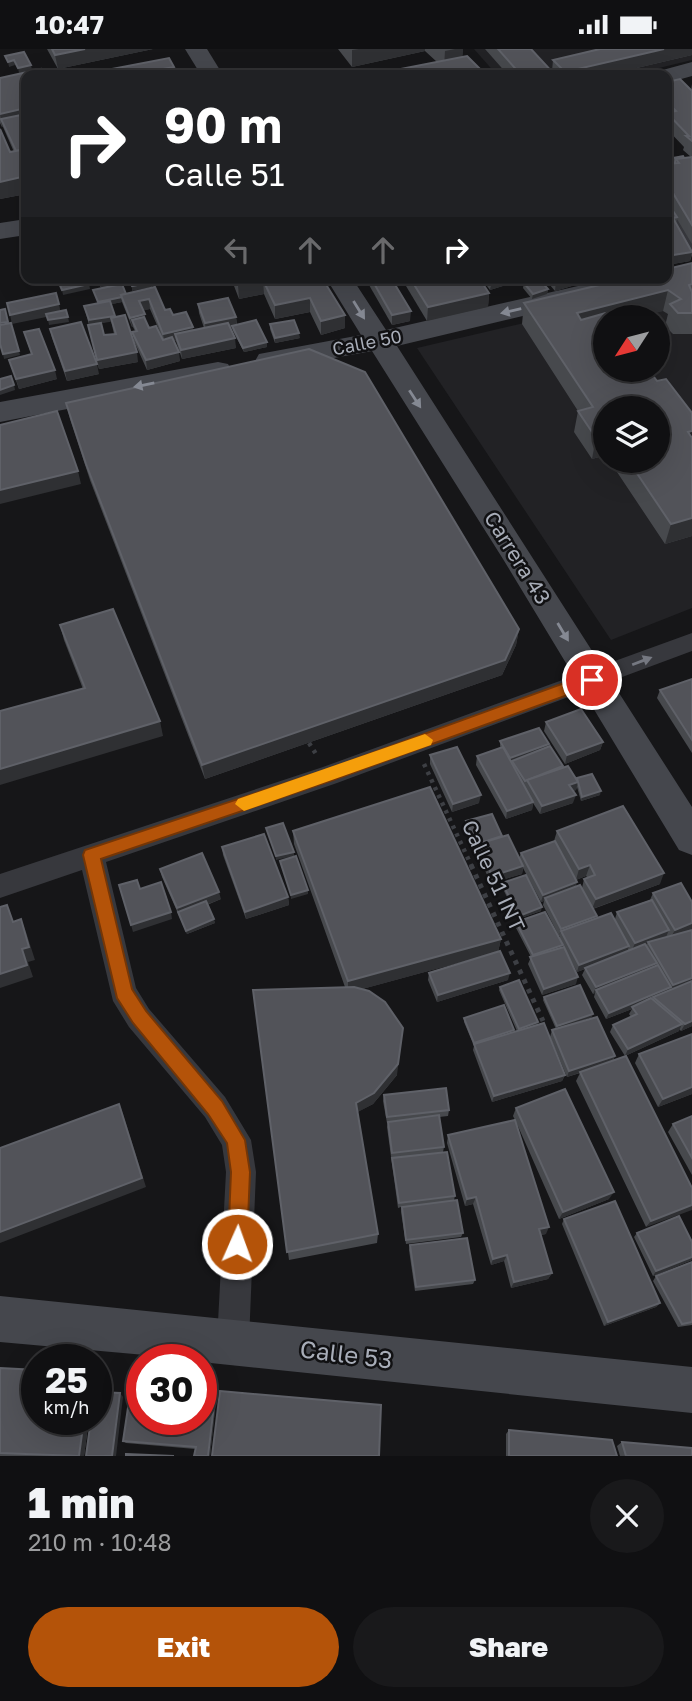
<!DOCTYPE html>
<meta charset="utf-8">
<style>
:root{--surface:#101012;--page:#19191b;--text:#f1f3f6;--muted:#9c9d9f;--line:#303032;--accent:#b45309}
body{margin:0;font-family:"Golos Text",sans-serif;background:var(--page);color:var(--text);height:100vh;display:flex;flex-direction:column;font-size:26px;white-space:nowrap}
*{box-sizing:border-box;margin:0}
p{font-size:23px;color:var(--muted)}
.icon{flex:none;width:38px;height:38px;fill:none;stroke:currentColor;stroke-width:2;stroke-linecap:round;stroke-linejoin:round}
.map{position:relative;height:1407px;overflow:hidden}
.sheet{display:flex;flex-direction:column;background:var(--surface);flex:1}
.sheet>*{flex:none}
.hud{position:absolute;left:21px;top:21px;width:651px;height:214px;border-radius:14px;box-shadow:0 7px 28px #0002,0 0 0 2px var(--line);background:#202124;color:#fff;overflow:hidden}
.needle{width:46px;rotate:234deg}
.fabs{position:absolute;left:593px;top:256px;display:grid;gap:14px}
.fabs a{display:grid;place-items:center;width:77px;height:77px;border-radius:50%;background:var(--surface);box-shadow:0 7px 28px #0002,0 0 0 2px var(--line);font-size:35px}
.speed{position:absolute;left:21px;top:1295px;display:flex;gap:14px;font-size:35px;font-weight:700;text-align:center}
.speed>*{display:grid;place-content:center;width:91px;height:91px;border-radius:50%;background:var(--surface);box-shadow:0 7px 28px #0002,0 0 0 2px var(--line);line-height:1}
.speed small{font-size:18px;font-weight:400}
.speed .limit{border:10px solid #d22;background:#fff;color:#111}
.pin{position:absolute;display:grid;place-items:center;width:60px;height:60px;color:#fff;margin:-30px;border:4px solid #fff;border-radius:50%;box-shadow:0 2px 7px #0007}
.me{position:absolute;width:77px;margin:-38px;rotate:2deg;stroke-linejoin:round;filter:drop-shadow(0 0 5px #0008)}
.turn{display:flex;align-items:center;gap:24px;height:147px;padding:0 28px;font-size:32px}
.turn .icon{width:91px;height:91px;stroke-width:2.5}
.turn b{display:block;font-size:49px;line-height:60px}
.lanes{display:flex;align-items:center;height:66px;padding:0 28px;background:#0003;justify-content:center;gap:35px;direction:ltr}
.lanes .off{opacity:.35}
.round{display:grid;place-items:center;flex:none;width:74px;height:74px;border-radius:37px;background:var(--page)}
.summary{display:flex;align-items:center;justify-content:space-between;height:119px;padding:0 28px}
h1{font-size:42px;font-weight:800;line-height:52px}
.button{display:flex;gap:14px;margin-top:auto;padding:14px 28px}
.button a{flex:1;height:80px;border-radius:42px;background:var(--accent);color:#fff;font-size:28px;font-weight:800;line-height:80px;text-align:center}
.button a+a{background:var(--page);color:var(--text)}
.status{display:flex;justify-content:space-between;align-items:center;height:49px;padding:0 35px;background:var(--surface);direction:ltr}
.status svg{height:19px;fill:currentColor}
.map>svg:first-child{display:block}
.built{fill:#222225;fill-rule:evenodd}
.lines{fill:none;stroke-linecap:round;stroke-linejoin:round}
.path-far1{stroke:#3d3f44;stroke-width:4.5;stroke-dasharray:3.5 5;stroke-linecap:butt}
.path{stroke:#3d3f44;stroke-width:5;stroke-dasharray:4.5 6;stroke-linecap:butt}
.lane{fill:#37383d;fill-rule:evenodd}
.street{fill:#37383d;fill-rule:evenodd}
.secondary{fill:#45474d;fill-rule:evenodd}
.wall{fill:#47494d;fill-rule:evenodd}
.shaded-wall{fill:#2f3033}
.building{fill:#525359;stroke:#5f6168;stroke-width:2}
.oneway{fill:#858993}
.oneway2{fill:#757881}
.route{fill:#b45309;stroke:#753606;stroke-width:2}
.slow{fill:#f59e0b}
.labels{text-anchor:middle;stroke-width:5;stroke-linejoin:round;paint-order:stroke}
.far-street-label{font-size:18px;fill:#a8adb8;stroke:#111113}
.street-label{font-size:21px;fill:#a8adb8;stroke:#111113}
.near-street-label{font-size:24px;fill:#a8adb8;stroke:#111113}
</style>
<div class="status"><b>10:47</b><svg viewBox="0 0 49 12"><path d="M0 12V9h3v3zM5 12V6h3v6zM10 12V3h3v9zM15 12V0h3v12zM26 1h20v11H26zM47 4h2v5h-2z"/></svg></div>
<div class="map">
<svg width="692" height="1407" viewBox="0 0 692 1407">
<rect width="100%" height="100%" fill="#161618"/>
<g class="built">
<path d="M474 0H692V11L630 26H497Z"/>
<path d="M692 235V559L611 591 417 299ZM606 268H658V320H606ZM606 359H658V411H606Z"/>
</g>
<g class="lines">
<g class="path-far1">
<path d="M309 694 316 705"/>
<path d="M424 715 472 818"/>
</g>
<path class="path" d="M471 816 543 972"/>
<path class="lane" d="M667 155 671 158 692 193V204L687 201 667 165Z"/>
<path class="street" d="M692 584V602L337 734 106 813 136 939 149 960 225 1048 251 1091 256 1123 249 1292 244 1303 233 1308 222 1303 217 1292 226 1123 222 1096 205 1068 129 978 113 952 82 821 0 849V825L323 718Z"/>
<g class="secondary">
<path d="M185 0H207L223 26H201Z"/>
<path d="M692 13V27L667 34V26H656L659 22Z"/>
<path d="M26 170V186L0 190V174Z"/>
<path d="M326 229H352L386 281 613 229H662L658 235 649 237 397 297 692 758V806L679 801 503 510 372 302 269 321 259 319 255 312 259 305 361 286Z"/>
<path d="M218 313 228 315 232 322 228 329 0 373V353Z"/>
<path d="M0 1247 692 1318V1364L201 1313V1311L0 1293Z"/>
</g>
</g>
<g class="wall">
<path d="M47 0H153L58 20Z"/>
<path d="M338 0H463L462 8 482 22 481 26H370L437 13 425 2 352 18Z"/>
<path d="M485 0H531L552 22 553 11 692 0V6L607 26H508Z"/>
<path d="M0 29 26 145 0 150V80L10 103H14L3 78H2L0 74Z"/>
<path d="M667 33 691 41 692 35V195L677 170 676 174 692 201V206L690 212 667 216V153L669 157 667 152V110L691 108 683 101 684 98 667 80Z"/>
<path d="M692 214V285H673L665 277 668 265 663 262 606 268 692 487 665 495 609 411H658L606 359V406L592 410 574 383 578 362 522 275 524 254Z"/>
<path d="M92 229H122L123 238 126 245 155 238 165 261 193 281 204 279 199 264 198 255 236 268 237 276 267 298 244 303 233 282 232 278 230 279 236 299 182 310 176 292H174L180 312 147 321 134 292 132 283 135 282 133 278H132L122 253 111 255 115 268 138 313 99 320 90 286 88 276H89L84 257 98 254 93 241 101 239 97 230 93 231ZM150 260 163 290 149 279 146 272 143 261ZM111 272 114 285 104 286 101 274Z"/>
<path d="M231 229H322L345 266V279L321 286 310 263 275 270 264 245 239 250Z"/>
<path d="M365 229H391L410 272 392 276Z"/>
<path d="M403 229H479L489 244 488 258 427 272 403 232Z"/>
<path d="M481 229H505L507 231 506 236 490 241Z"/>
<path d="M544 229H600L599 233 587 236 582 231V234L555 242Z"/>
<path d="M524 234 548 240 547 245 532 250 523 239Z"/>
<path d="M270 275 300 289 275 294 270 280Z"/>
<path d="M50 280 99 325 67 332 52 289Z"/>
<path d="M24 283 57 330 19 340 9 311 31 305Z"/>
<path d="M66 354 519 580 516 596 502 626 205 730 90 431 70 370Z"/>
<path d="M60 576 163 687 83 640 64 591Z"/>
<path d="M692 630V704L657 649 660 641Z"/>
<path d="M546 673 603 693 600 701 565 715 544 682Z"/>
<path d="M500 692 549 695 548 698 563 717V719L600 746 581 752 577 738 576 741 573 742V754L540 765 533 754 532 761 506 770 476 716 477 707 501 699 500 697Z"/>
<path d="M430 706 479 754 452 763 430 715Z"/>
<path d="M466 772 502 787 519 809 521 804 554 792 557 782 660 835 593 860 597 867 596 869 615 870 617 863 650 851 653 844 692 880 683 884 692 881V977L681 982 679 980V982L625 1007 610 983 613 976 631 968 629 965 632 960 606 970 594 948 595 944 593 945 582 926 585 920 577 923 564 898 576 935 542 946 528 915 531 908 515 877 516 873 562 898H564L559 889 560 887H559L543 856 544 852 541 853 523 819 522 825 491 834 476 803 477 799H476L466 776ZM586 827 588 829 584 830 582 839 576 838V831Z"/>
<path d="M293 782 501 890 498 903 362 940 397 1026 373 1055 357 1063 378 1185 377 1194 289 1211 253 941 345 938 294 795Z"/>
<path d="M222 798 288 848 289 856 246 870 223 806Z"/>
<path d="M160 820 221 850 207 856 215 874 187 885 162 828Z"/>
<path d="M502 834 541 862 518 870 502 838Z"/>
<path d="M429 924 508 931 437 953 428 931Z"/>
<path d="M500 938 538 973 537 976 565 1026 562 1032 492 1053 473 1001 474 997 464 973V969L513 983 517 982 499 941Z"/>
<path d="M544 948 592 968 556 980 543 951Z"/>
<path d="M552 981 615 1007 613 1012 692 1139 646 1178 576 1032 580 1024 567 1028 550 988Z"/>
<path d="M639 1005 692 1045 658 1058 635 1014Z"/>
<path d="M384 1046 449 1061 448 1067 439 1068 444 1098 443 1103 455 1147 454 1151 463 1184 461 1188 406 1195 401 1163V1158L398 1159 387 1078 388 1074H387L383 1052Z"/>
<path d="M516 1059 609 1150 559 1170 517 1075 546 1185 540 1186 552 1224 548 1230 511 1239 504 1212 491 1216 473 1155 465 1157 447 1094 448 1086 515 1071 513 1067Z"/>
<path d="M692 1067V1126L668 1083 673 1075Z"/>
<path d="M564 1170 660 1254 656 1258 604 1277 562 1175Z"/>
<path d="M637 1184 691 1191 692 1190V1211L653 1227 634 1188Z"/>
<path d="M410 1196 475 1231 473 1235 415 1242 409 1201Z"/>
<path d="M692 1213V1276L678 1278 653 1232 656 1227Z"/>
<path d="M0 1319 37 1370H89L84 1407H0Z"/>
<path d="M217 1342 210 1407H194L195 1400 126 1394 123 1392Z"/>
<path d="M509 1381 617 1407H506V1385Z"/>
<path d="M622 1393 692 1407H620L617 1397Z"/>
</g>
<g class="shaded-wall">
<path d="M85 0H153L58 20 55 6Z"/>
<path d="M359 0H425V2L352 18V1Z"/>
<path d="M455 0H463L462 15 444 19 445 2Z"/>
<path d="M664 0H692V6L607 26H564L565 23Z"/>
<path d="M14 11 15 16 9 18 8 13Z"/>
<path d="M31 16 32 21 19 24 18 19Z"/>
<path d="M174 18 175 26H130Z"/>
<path d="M482 22 481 26H464Z"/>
<path d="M671 57 669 66 667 64V58Z"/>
<path d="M26 59V73L1 70 3 78H2L0 65Z"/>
<path d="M26 127V145L0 150V133Z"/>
<path d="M692 203 690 212 667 216V207Z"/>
<path d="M118 229H122L124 238 102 243 100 233Z"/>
<path d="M567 229H582V234L555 242 556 232Z"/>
<path d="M588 229H600L599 233 587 236Z"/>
<path d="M263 231 264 245 239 250 238 236Z"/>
<path d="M507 231 506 236 490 241 491 236Z"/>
<path d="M152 233V238L132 242V237Z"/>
<path d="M89 235 90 240 63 246 62 241Z"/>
<path d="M548 240 547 245 532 250 533 245Z"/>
<path d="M668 241 663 262 641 268H606L573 285 577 264Z"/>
<path d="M489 244 488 258 427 272 428 258Z"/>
<path d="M121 248 122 253 99 258 98 253Z"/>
<path d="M310 249V263L275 270V256Z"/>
<path d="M149 250 150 260 141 262 139 252Z"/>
<path d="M59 255 61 265 12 275 10 266Z"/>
<path d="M411 262 410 272 392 276V266Z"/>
<path d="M145 265 146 275 132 271 133 278H132L130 269Z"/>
<path d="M345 266V279L321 286V272Z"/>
<path d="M115 267 116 272 89 276V271Z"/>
<path d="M68 268 69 273 49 276 48 271Z"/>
<path d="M236 268 237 277 206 283 205 274Z"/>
<path d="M193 278 194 288 175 285 176 292 165 295 163 285Z"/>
<path d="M299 284 300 289 275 294V289Z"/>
<path d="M235 289 236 299 182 310 181 301Z"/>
<path d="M267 293V298L244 303 243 299Z"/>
<path d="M19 302 20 306 4 310 3 305Z"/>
<path d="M137 303 138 313 99 320 97 311Z"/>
<path d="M179 303 180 312 147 321 146 311Z"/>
<path d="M97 315 99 325 67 332 65 322Z"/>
<path d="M55 321 57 330 19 340 16 330Z"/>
<path d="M14 336 15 341 0 346V341Z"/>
<path d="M606 387V406L592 410 596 389Z"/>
<path d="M78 422 81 435 0 455V441Z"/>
<path d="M692 469V487L665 495 671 475Z"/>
<path d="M519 580 516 596 502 626 205 730 202 716Z"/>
<path d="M160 672 163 687 0 736V720Z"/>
<path d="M603 693 600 701 565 715 567 706Z"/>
<path d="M549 695 548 699 509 713 510 709Z"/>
<path d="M578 733 576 741 567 744 569 736Z"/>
<path d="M601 742 600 746 581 752 582 748Z"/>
<path d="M481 746 479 754 452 763 453 755Z"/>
<path d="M576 746 573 754 540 765 542 757Z"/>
<path d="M533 753 532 761 506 770 507 762Z"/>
<path d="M294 803V807L276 811V807Z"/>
<path d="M590 816 586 827 576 831 579 820Z"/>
<path d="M523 817 522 825 491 834 492 827Z"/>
<path d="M664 824 660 835 592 860 596 850Z"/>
<path d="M577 833 575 841 545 849 544 852 541 853 543 846Z"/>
<path d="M308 841V845L291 850V846Z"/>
<path d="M219 843 221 850 180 866 177 859Z"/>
<path d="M288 848 289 856 246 870 245 863Z"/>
<path d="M542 858 541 862 518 870 519 867Z"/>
<path d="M171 863 172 870 133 883 131 876Z"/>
<path d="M597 867 595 874 561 882 559 887 561 880Z"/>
<path d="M21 870 26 883 35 911 28 913 33 928 0 939V925L22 900Z"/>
<path d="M214 870 215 874 187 885 186 882Z"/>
<path d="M692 874V880L671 888 675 881Z"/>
<path d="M669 881 666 888 648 893 647 895 632 901 635 894Z"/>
<path d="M501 890 498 903 348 944V932Z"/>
<path d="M563 896 561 899 532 910 533 906Z"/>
<path d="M629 897 627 904 577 923 579 916Z"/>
<path d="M657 914 654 921 596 941 595 944 593 945 596 938Z"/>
<path d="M510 924 508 931 437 953 438 946Z"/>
<path d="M578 928 576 935 542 946 544 940Z"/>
<path d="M692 929V934L669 943 673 936Z"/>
<path d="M671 938 668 945 653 948 651 952 632 958V960L606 970 609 964Z"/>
<path d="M593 965 592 968 556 980 557 977Z"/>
<path d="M692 972V977L681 982 685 975Z"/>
<path d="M538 973 537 977 518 983 519 980Z"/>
<path d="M682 975 679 982 625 1007 628 1000Z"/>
<path d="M403 979 397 1026 373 1055 356 1064V1054Z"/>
<path d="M514 981 513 984 474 994Z"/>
<path d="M615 1007 612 1013 567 1028 569 1022Z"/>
<path d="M565 1026 562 1032 492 1053 494 1047Z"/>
<path d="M692 1038V1045L658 1058 663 1050Z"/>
<path d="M119 1055 123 1065 146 1138 0 1194V1183Z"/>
<path d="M614 1143 609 1150 559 1170 563 1163Z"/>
<path d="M476 1148 473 1155 465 1157 467 1150Z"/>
<path d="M692 1156V1161L646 1178 651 1172Z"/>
<path d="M549 1178 546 1185 536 1187 539 1180Z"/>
<path d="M507 1206 504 1212 491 1216 493 1210Z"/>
<path d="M692 1208V1211L653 1227 656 1222Z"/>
<path d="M552 1224 548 1230 511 1239 514 1233Z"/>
<path d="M660 1254 656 1258 604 1277 608 1273Z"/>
<path d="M216 1339 217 1342 210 1407H208Z"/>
<path d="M120 1344 123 1348 116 1407H112Z"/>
<path d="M84 1370H89L84 1407H79Z"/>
</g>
<g class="building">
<path d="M52 0H85L55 6Z"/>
<path d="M498 0H531L555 26H521Z"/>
<path d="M600 0H664L565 23 553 11Z"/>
<path d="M24 3 31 16 18 19 14 11 8 13 5 7Z"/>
<path d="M467 7 482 22 464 26H370Z"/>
<path d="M169 9 174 18 130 26H115L112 20Z"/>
<path d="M41 20 44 26H26V59L0 65V29Z"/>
<path d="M680 30 692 42V92L686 87H689L667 64 676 62 671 57 667 58V33Z"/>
<path d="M26 65V100L16 102 1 70Z"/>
<path d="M0 80 10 103 26 100V127L0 133Z"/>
<path d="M683 107 684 109 676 110 675 114 667 113V110Z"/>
<path d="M692 108V176L667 134V115L679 114 676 110Z"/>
<path d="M667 153 677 168 673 169 692 203 667 207Z"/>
<path d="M692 214V235L689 236 692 243V264H678L670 255 681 250 668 241 577 264 581 271 606 264 609 268H606V320H648L657 332 666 330 692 364V382L688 383 692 389V469L671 475 628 411H658V359H606V387L596 389 578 362 593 358 524 254 629 229H667V220Z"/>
<path d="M71 229H87L89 235 62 241 58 232Z"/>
<path d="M99 229H118L100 233Z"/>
<path d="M128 229H150L152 233 132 237Z"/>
<path d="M235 229H322L345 266 321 272 310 249 275 256 263 231 238 236Z"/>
<path d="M371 229H391L411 262 392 266Z"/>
<path d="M410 229H479L489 244 428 258Z"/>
<path d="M485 229H505L507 231 491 236Z"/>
<path d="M554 229H567L556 232Z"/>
<path d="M539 230 548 240 533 245 524 234Z"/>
<path d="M122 235 126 245 121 246 122 248 98 253 93 241Z"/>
<path d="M155 238 165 261 170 260 173 266 186 263 193 278 163 285 149 250 139 252 145 265 130 269 121 246Z"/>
<path d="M56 244 59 255 10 266 7 254Z"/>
<path d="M228 249 236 268 205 274 198 255Z"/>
<path d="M110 252 115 267 89 271 84 257Z"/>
<path d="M5 260 8 273 0 274V261Z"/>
<path d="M66 261 68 268 48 271 46 265Z"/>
<path d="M125 266 137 303 97 311 88 276 101 274 104 286 116 285 111 269Z"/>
<path d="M144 268 149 279 156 277 163 291 172 288 179 303 146 311 132 283 137 282 132 271Z"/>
<path d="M256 271 267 293 243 299 232 277Z"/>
<path d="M294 271 299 284 275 289 270 275Z"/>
<path d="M81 273 97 315 65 322 50 280Z"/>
<path d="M11 274 19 302 3 305 0 295V276Z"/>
<path d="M228 274 235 289 181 301 175 285Z"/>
<path d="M39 280 55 321 16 330 9 311 32 305 24 283Z"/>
<path d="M309 300 365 323 519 580 505 611 202 716 86 415 66 354Z"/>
<path d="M11 327 14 336 0 341V330Z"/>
<path d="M57 362 78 422 0 441V376Z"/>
<path d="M113 560 160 672 0 720V662L85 639 60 576Z"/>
<path d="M692 630V691L660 641Z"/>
<path d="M581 660 603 693 567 706 546 673Z"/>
<path d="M539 679 549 695 510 709 500 692Z"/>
<path d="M550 697 563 717 525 732 512 712Z"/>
<path d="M457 698 481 746 453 755 430 706Z"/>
<path d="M503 698 533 753 507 762 477 707Z"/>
<path d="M568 717 578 733 569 736 576 746 542 757 527 731Z"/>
<path d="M592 725 601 742 582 748 577 729Z"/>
<path d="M430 738 501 890 348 932 293 782Z"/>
<path d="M623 757 664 824 596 850 584 830 595 826 590 816 579 820 557 782Z"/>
<path d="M492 765 502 787 477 795 466 772Z"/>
<path d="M283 774 294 803 276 807 266 779Z"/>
<path d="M264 785 288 848 245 863 222 798Z"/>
<path d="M508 786 523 817 492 827 478 795Z"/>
<path d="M555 792 577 833 543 846 521 804Z"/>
<path d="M202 804 219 843 177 859 160 820Z"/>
<path d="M296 807 308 841 291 846 280 812Z"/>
<path d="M526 826 542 858 519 867 502 834Z"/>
<path d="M137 831 140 840 161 833 171 863 131 876 119 836Z"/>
<path d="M681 834 692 853V874L675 881 653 844Z"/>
<path d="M580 836 597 867 561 880 545 849Z"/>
<path d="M652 851 669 881 635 894 617 863Z"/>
<path d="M206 852 214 870 186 882 178 863Z"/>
<path d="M7 856 13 873 21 870 29 898 22 900 27 916 0 925V858Z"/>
<path d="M545 863 563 896 533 906 516 873Z"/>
<path d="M611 864 629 897 579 916 561 882Z"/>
<path d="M692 881V929L673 936 648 893Z"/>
<path d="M645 895 657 914 596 938 585 919Z"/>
<path d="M564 898 578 928 544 940 530 908Z"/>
<path d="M500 902 510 924 438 946 429 924Z"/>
<path d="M658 916 671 938 609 964 596 941Z"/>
<path d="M519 931 538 973 519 980 500 938Z"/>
<path d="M692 932V972L685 975 653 948Z"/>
<path d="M580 936 593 965 557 977 544 948Z"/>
<path d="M354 938 369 942 385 953 403 979 398 1015 374 1044 356 1054 378 1185 287 1203 253 941Z"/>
<path d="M651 949 682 975 628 1000 613 976 637 965 632 958Z"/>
<path d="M504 956 514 981 474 994 464 969Z"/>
<path d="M597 968 615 1007 569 1022 552 981Z"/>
<path d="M544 974 565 1026 494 1047 474 995Z"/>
<path d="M692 985V1038L663 1050 639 1005Z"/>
<path d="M626 1007 692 1139V1156L651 1172 580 1023Z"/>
<path d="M446 1039 449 1061 387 1068 384 1046Z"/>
<path d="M565 1040 614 1143 563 1163 516 1059Z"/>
<path d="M119 1055 142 1129 0 1183V1099Z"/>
<path d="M439 1066 444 1098 392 1104 388 1073Z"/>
<path d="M692 1067V1109L673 1075Z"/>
<path d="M515 1071 549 1178 539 1180 552 1224 514 1233 507 1206 493 1210 476 1148 467 1150 448 1086Z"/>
<path d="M447 1103 455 1147 399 1154 392 1109Z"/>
<path d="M457 1151 463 1184 406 1191 402 1158Z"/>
<path d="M615 1152 660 1254 608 1273 564 1170Z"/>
<path d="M679 1167 692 1193V1208L656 1222 637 1184Z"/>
<path d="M467 1189 475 1231 416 1238 410 1196Z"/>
<path d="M692 1213V1273L682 1275 656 1227Z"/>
<path d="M0 1319 37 1321V1370H84L79 1407 0 1404Z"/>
<path d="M132 1332H142V1370H201V1337L216 1339 208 1407H194L196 1398 123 1392Z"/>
<path d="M220 1342 381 1356 379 1407H212Z"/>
<path d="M96 1343 120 1344 112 1407H86L91 1370H96Z"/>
<path d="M509 1381 612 1391 617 1407H509Z"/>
<path d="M622 1393 692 1399V1407H626Z"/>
<path d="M126 1405 174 1407H126Z"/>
</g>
<defs><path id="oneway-solid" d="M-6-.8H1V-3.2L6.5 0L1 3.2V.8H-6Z" transform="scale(1.75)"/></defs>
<g class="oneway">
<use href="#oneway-solid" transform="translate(359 261) rotate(58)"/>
<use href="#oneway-solid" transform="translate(511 262) rotate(167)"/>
<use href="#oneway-solid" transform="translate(144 336) rotate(169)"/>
<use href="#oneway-solid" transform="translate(415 350) rotate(57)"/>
<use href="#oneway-solid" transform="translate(563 583) rotate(59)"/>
</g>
<use class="oneway2" href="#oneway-solid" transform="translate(642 612) rotate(-21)"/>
<path class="route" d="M592 624 600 631 598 635 333 731 101 810 132 940 146 962 222 1052 245 1091 250 1123 247 1195 245 1202 237 1205 230 1202 228 1195 231 1123 227 1094 208 1065 133 974 117 949 83 806 85 801 325 721Z"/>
<path class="slow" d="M425 685 433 691 431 696 244 762 235 755 238 750Z"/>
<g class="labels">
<g class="far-street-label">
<text transform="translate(367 294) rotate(-11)" y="6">Calle 50</text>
</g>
<g class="street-label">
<text transform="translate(517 509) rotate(58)" y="7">Carrera 43</text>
<text transform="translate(493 827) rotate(65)" y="7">Calle 51 INT</text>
</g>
<g class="near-street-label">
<text transform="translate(346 1306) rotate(7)" y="8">Calle 53</text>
</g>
</g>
</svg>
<div class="fabs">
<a><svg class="needle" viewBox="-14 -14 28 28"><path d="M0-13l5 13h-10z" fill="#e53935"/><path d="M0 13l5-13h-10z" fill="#9c9d9f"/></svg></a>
<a><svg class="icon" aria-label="layers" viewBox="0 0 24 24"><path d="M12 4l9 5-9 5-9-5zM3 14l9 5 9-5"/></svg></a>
</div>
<div class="speed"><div>25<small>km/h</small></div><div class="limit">30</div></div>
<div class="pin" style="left:592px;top:631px;background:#d93025"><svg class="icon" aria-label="arrive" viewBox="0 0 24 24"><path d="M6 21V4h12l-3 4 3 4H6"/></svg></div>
<svg class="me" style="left:237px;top:1195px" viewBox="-20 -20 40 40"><circle r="17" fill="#b45309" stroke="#fff" stroke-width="3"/><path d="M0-11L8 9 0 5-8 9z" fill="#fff"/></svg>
<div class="hud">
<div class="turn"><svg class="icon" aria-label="right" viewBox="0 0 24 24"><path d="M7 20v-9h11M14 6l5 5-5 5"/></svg><div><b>90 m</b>Calle 51</div></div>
<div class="lanes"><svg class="icon off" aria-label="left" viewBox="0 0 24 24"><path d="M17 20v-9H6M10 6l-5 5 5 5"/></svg><svg class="icon off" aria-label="ahead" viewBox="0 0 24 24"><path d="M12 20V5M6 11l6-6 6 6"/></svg><svg class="icon off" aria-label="ahead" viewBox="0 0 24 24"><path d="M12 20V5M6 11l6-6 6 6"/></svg><svg class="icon" aria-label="right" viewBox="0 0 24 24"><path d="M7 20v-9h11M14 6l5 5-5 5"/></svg></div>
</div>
</div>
<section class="sheet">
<div class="summary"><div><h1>1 min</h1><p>210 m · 10:48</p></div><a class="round"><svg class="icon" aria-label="close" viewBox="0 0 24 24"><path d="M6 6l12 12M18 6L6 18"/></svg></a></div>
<div class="button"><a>Exit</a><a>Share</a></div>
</section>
